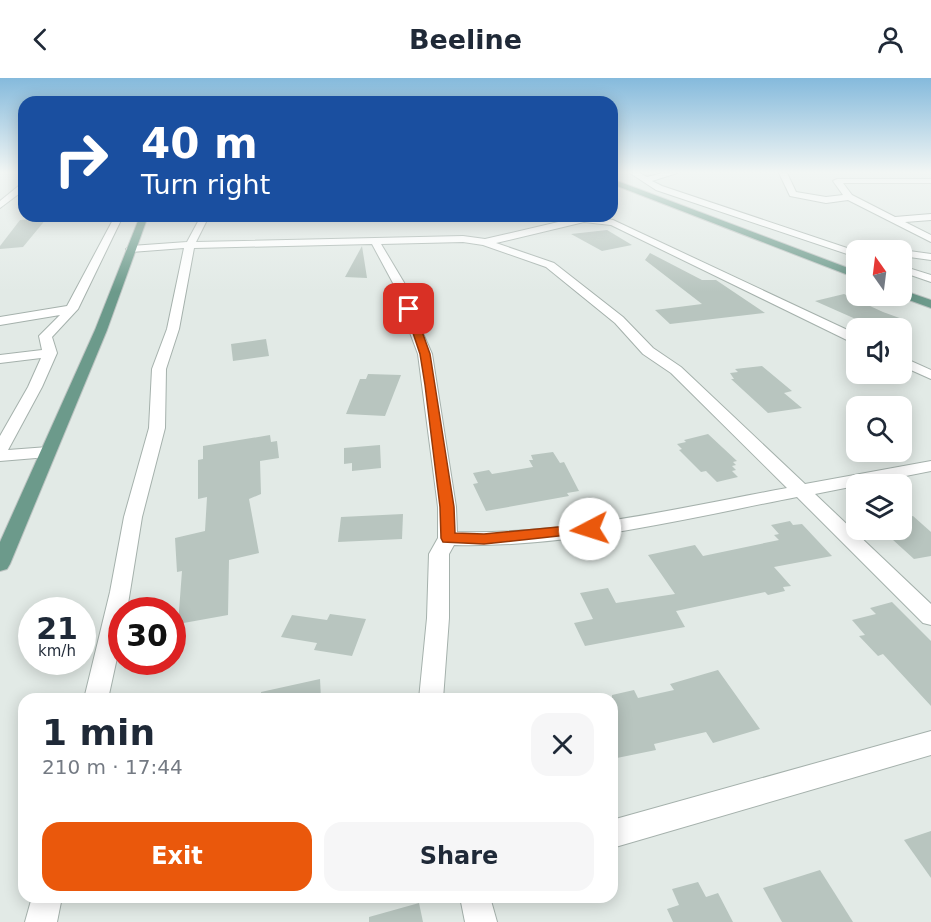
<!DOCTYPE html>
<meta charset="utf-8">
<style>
:root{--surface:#fff;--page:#f6f6f7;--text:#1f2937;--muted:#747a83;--accent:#ea580c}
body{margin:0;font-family:"DejaVu Sans",sans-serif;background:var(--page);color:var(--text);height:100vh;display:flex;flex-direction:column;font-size:22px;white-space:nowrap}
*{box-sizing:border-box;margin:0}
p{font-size:20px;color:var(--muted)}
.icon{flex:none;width:33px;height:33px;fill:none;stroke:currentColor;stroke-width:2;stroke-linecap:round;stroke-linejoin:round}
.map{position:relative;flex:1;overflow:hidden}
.sheet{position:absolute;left:18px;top:615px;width:600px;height:210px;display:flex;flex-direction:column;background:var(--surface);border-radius:18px;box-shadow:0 3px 15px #0003}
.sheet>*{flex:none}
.hud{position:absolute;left:18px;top:18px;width:600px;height:126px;border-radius:18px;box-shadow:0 3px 15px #0003;background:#1a4fa0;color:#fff;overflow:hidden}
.needle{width:39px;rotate:346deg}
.controls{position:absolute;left:846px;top:162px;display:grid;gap:12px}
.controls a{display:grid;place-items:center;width:66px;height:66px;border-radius:12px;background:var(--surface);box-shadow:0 3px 15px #0003;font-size:30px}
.speed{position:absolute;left:18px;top:519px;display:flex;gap:12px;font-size:30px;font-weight:700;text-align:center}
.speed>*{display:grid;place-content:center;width:78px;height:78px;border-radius:50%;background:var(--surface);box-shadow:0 3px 15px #0003;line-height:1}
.speed small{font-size:15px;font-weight:400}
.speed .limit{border:9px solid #d22;background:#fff;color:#111}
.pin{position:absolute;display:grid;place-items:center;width:51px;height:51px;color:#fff;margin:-26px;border-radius:12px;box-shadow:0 3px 9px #0006}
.me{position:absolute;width:66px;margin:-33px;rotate:265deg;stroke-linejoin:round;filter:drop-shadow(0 0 4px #0008)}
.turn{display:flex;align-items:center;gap:21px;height:126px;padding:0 24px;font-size:27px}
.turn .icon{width:78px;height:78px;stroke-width:2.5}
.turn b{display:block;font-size:42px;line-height:51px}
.round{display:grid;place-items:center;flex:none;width:63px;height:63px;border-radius:18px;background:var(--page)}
.headline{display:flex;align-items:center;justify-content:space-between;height:102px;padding:0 24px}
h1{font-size:36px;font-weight:800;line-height:45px}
.action{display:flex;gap:12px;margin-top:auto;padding:12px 24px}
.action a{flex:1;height:69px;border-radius:18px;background:var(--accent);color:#fff;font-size:24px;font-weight:800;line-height:69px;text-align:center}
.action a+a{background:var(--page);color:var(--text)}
header{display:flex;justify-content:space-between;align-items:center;height:78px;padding:0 24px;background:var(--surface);font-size:27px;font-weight:800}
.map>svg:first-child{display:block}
.building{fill:#b8c5bf}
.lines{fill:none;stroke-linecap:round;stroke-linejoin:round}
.minor-casing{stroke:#a5b1ac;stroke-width:2}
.major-casing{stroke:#bdc4c2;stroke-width:2}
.minor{fill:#fff;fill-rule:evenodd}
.major{fill:#6c9a8b;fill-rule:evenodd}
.route{fill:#ea580c;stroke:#983908;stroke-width:1.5}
</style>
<header><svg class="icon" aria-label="back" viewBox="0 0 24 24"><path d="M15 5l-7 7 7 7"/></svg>Beeline<svg class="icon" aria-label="person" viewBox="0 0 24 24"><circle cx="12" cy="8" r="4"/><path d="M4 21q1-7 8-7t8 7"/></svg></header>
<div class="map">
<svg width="931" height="844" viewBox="0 0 931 844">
<rect width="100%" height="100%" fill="#e2eae6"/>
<g class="building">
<path d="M47 140 23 169 0 171V168L20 142Z"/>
<path d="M607 152 632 167 602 173 571 156Z"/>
<path d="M362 168 367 200 345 199Z"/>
<path d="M650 175 702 202H716L765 235 670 246 655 232 702 226 645 182Z"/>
<path d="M844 216 883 234 905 242 876 250 815 223Z"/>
<path d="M266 261 269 278 233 283 231 266Z"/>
<path d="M762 288 792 313 784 315 802 330 768 335 731 301H734L730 295 738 294 735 291Z"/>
<path d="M368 296 401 297 385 338 346 336 360 301H366Z"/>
<path d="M708 356 737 383 733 384 736 387 732 388 736 392 732 393 738 399 717 404 706 393 701 394 679 372 682 371 677 366 686 364 684 362Z"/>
<path d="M270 357 271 364 277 363 279 380 260 383 261 416 249 421 259 475 229 482 228 537 178 546 182 493 177 494 175 460 205 453 207 419 198 421V382L203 381V368Z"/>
<path d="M380 367 381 390 352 393V385L344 386V370Z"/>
<path d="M553 374 560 385 564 384 579 413 567 415 569 418 486 433 473 406 478 405 473 395 489 392 492 396 533 389 529 382H533L531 377Z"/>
<path d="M403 436 402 461 338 464 341 439Z"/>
<path d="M913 438 931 454V478L914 481 882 452H902V441Z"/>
<path d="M790 443 793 447 802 446 832 478 774 489 791 508 783 509 785 513 768 517 765 514 676 533 685 549 585 568 574 545 593 541 580 515 608 510 616 525 675 516 648 477 695 467 703 478 779 462 774 457 779 456 771 447Z"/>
<path d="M892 524 931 563V628L883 576 878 578 859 558 865 557 852 542 876 536 870 530Z"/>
<path d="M330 536 366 541 352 578 314 572 317 565 281 559 292 537 327 542Z"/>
<path d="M718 592 760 651 713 665 706 654 654 666 656 672 612 681V617L634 612 638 620 674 612 670 606Z"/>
<path d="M320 601 321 621H262L261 614Z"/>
<path d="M931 753V800L904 762Z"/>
<path d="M820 792 853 844H782L763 810Z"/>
<path d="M698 804 706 819 718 815 733 844H673L667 831 679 827 672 811Z"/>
<path d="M419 825 423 844H369V839Z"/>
</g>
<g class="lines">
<g class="minor-casing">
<g id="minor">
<path d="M630 95H640L647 99 663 95H677L652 103 662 108 856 173V179L656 112Z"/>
<path d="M779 95H787L796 114 826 119 843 117 833 103 837 101H931V105H843L852 117 895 139 931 136V142L905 144 931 157V164L848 122 826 125 790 118Z"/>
<path d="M21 106H24V112L0 130V123Z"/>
<path d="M115 138H123L78 231 52 259 57 275 42 309 8 372 48 369 56 374 48 379 0 383V358L28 309 41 280 0 285V277L42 272 39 258 60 237 0 247V239L67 228Z"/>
<path d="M201 138H209L196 164 463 158 485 161 584 138 613 142 856 256V265L851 264 611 147 584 144 496 165 554 185 623 239 653 270 681 289 805 406 931 383V393L815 416 931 526V547L923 545 797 419C684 441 569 470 454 467L449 476V540L443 621H419L427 540 429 476 438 460V429L418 276 406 244 400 218 372 166 194 170 179 251 166 291 165 350 142 439 127 532H122V557L108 621H84L110 514 124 439 149 350 152 291 167 251 184 170 131 174 126 171 131 168 187 164ZM463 164 483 167 546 189 615 245 643 276 671 295 787 410C679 430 568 457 457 454L456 429 432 276 418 244 412 218 381 166Z"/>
<path d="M900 172H902L931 176V182L902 178Z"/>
<path d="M902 188 931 197V204L902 194Z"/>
<path d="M902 279 931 292V301L902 288Z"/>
<path d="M931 653V677L612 770V742Z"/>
<path d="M32 819H62L57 844H25Z"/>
<path d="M460 819H490L497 844H465Z"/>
</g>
</g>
<g class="major-casing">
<g id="major">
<path d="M612 101 856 193V200L612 106Z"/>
<path d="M140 138H148L107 252 10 486 7 491 0 493V464L95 252Z"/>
<path d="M902 212 931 222V230L898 218H902Z"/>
</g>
</g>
<use href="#minor" class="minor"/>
<use href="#major" class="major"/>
</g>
<linearGradient id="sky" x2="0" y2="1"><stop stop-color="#85badc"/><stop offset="0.44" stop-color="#f2f6f4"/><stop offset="1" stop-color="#f2f6f4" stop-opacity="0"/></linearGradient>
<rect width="931" height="214" fill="url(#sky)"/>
<path class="route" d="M409 228 414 231 430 276 454 429 455 455 484 456 590 446 595 448 597 451 595 454 484 466 443 464 441 460 440 429 425 307 420 276 405 231Z"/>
</svg>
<div class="controls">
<a><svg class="needle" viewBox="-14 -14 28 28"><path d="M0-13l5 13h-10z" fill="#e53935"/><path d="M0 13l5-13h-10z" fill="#747a83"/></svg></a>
<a><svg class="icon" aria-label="sound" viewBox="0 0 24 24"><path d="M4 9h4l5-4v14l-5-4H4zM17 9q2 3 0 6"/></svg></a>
<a><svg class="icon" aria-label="search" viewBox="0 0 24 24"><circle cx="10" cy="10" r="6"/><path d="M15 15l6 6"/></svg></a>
<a><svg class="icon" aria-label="layers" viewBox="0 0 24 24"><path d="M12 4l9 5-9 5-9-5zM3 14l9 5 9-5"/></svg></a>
</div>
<div class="speed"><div>21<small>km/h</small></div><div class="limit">30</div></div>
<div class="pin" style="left:409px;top:231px;background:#d93025"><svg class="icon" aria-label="arrive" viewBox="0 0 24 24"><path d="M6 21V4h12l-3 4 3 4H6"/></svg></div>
<svg class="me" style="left:590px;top:451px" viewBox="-20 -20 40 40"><circle r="19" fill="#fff"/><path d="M0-13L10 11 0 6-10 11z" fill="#ea580c"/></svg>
<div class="hud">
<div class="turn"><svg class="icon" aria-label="right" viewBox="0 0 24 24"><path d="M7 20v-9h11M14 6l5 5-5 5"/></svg><div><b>40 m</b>Turn right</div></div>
</div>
<section class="sheet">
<div class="headline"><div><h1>1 min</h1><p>210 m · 17:44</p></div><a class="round"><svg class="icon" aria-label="close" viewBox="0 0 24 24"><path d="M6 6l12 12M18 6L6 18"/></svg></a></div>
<div class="action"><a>Exit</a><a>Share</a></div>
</section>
</div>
